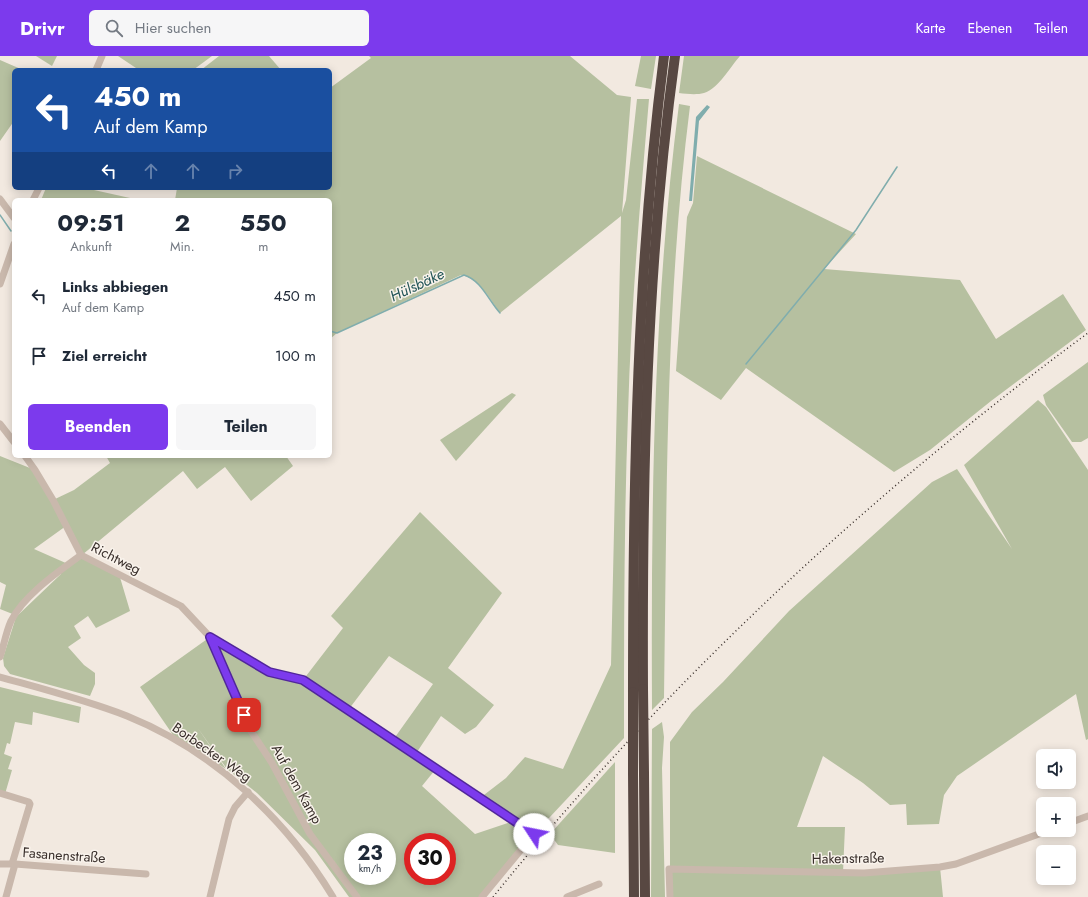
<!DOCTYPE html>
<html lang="de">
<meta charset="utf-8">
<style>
:root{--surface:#fff;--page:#f6f6f7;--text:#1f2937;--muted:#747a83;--accent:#7c3aed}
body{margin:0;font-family:Jost,sans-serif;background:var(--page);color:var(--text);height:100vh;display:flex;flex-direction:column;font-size:15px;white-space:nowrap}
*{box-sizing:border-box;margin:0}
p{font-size:13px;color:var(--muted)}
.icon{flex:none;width:22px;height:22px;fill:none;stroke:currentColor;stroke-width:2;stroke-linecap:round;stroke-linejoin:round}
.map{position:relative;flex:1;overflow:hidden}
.details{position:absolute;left:12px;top:142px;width:320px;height:260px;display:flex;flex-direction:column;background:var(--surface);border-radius:6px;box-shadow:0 2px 10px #0003}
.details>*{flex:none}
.hud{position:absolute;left:12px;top:12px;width:320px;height:122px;border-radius:6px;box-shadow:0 2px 10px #0003;background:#1a4fa0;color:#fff;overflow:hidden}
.tools{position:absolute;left:1036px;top:693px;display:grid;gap:8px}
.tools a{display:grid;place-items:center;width:40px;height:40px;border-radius:6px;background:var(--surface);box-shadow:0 2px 10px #0003;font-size:20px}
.speed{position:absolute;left:344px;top:777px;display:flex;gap:8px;font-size:20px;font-weight:700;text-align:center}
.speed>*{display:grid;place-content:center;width:52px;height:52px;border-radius:50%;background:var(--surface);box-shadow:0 2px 10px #0003;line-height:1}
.speed small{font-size:10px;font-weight:400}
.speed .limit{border:6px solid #d22;background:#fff;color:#111}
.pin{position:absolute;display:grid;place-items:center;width:34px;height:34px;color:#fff;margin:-17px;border-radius:8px;box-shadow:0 2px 6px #0006}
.me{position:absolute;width:44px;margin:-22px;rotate:304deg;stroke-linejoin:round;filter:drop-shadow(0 0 3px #0008)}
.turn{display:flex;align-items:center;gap:14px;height:84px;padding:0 16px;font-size:18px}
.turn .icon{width:52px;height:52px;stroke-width:2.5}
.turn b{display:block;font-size:28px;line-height:34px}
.lanes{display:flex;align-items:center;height:38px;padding:0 16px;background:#0003;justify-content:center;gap:20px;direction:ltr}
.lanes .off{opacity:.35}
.eta{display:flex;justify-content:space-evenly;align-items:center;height:68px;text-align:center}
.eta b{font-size:24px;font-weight:700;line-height:28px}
.primary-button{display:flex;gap:8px;margin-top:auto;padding:8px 16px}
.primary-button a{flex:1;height:46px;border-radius:6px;background:var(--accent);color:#fff;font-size:16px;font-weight:700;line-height:46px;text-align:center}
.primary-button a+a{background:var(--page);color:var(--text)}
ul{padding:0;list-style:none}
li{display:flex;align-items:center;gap:12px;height:60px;padding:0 16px}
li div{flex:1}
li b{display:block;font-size:15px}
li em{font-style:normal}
header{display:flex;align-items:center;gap:24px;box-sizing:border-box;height:56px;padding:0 20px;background:var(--accent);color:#fff}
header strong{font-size:19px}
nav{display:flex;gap:22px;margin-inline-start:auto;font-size:14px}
.search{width:280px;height:36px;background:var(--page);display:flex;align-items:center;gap:10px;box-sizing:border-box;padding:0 14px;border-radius:6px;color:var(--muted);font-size:15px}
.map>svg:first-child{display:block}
.green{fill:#b6c0a0;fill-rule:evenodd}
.water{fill:#80adad}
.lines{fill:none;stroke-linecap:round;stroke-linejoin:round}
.stream{stroke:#80adad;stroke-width:1.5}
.minor{stroke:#c9b8ac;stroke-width:7}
.highway{stroke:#584842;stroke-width:10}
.rail{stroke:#382e2a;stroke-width:1.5;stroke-dasharray:1 3;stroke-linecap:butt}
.highway-bridge{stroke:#584842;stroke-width:10}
.route-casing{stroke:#51269a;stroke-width:10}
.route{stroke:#7c3aed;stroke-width:7}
.labels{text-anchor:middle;stroke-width:3;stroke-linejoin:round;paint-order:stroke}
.street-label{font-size:14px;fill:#382e2a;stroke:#f9f3ec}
.water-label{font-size:15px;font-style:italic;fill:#225557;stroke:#f9f3ec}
</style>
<header>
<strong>Drivr</strong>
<div class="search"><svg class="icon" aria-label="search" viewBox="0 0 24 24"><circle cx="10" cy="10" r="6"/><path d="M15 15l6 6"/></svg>Hier suchen</div>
<nav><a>Karte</a><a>Ebenen</a><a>Teilen</a></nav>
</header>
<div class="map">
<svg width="1088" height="841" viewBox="0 0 1088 841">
<rect width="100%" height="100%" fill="#f2e9e0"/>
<g class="green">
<path d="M36 0H57L52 10Z"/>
<path d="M118 0H212L193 14H139Z"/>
<path d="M219 0H269L281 14H201Z"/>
<path d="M369 0H570L617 39 631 41 622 157 626 144 637 43H649C640 148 631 252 628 358 624 466 624 574 624 682L534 778 484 841H349L315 794 257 737 227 713 197 671 226 713 173 679 140 631 210 581 269 616 303 624 343 572 331 560 420 456 502 537 448 612 494 649 476 671 465 678 441 660 415 699 393 684 433 628 389 600 349 653 309 629 435 714 422 730 475 778 514 765 480 742 506 722 525 701 563 713 611 609 621 160 500 257C490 243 479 222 461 219L337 277 330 283V144H175L177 132H330V32L371 2ZM353 786H387V820H353ZM413 786H447V820H413Z"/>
<path d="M641 0H656L651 33 635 30Z"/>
<path d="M684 0H740C730 11 719 32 704 37 697 39 687 38 679 37Z"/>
<path d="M0 4 23 14H14V65L0 85Z"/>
<path d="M679 48 690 50C665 246 667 445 664 642L652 654C651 451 653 249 679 48Z"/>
<path d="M697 100 856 178 824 213 960 224 996 283 1063 238 1086 274 991 345 930 394 894 416 746 312 721 344 676 315 687 161 693 147Z"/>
<path d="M46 132H85L139 144H41Z"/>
<path d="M1088 306V382L1081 386H1072L1046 349 1043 339Z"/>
<path d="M512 337 516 339 456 405 440 384Z"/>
<path d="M1038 344 1046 351 1088 414V683L1086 684 1076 638 957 720 944 739 939 768 907 769 906 748 890 749 863 727 823 700 797 771H845L843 816 940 811 943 841H670V686L692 656 723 626 789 555 932 426 957 413 1012 493 964 409Z"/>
<path d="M0 400 35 414 53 444 74 434 110 407 106 400H286L293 410 251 445 225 411 197 433 183 415 82 499 119 518 130 555 96 572 88 560 74 570 81 582 68 591 84 609 95 617V628L90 640 10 618 4 610 3 602 16 561 61 518 59 515 15 559 0 553 6 529 0 526ZM66 470 81 499 68 508 34 493Z"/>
<path d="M0 631 81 651 79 667 33 656 32 669 15 666 10 688 7 687 4 698 12 701 8 713 12 714 5 738 0 736Z"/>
<path d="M662 666 664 681 662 712 665 841H651L652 673Z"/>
<path d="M615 706V797L558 789 550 778Z"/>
</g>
<path class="water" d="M707 49 710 51 699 65 692 145H689L696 61Z"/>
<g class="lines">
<g class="stream">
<path d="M0 159 11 175"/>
<path d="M330 275 337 277 464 219C481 224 489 245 500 257"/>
<path d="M746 308 856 174 897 111"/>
<path d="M330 374 331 375"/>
</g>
<g class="minor">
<path d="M96 14 102 0"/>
<path d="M0 143 14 162"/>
<path d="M33 144 39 132"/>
<path d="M0 228 14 188"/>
<path d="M0 368 14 386"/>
<path d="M25 400 35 414 53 444 81 499 181 550 210 581 269 616 303 625 534 778 482 841"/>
<path d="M210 582 249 672 272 707 310 778 357 841"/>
<path d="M0 601C4 589 6 576 11 565 24 539 58 516 81 499"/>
<path d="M0 621C43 633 86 644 127 660 214 695 285 762 333 841"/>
<path d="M0 737 29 746 30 748 12 808"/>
<path d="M1069 767 1088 760"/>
<path d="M0 808H15"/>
<path d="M6 841 15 808 146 818"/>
<path d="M210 841 229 763 235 751 248 736"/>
<path d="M567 841 599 828"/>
<path d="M670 841 669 813 864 817 940 811 956 808 1050 774"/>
</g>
<g class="highway">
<path d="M643 633C642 422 646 210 675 0"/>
<path d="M633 636C633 423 637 211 664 0"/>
<path d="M633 717 634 841"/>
<path d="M644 718 645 841"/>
</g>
<path class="rail" d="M493 841C665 628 867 440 1088 277"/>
<g class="highway-bridge">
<path d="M643 633 644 718"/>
<path d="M633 636V717"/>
</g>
</g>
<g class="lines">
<g class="route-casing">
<path id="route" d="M244 659 210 581 269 616 303 624 534 778"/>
</g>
<use href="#route" class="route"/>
</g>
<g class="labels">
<g class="street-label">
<text transform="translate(116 502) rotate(27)" y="5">Richtweg</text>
<text transform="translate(212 696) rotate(35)" y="5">Borbecker Weg</text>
<text transform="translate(297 728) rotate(61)" y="5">Auf dem Kamp</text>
<text transform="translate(64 799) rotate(4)" y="5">Fasanenstraße</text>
<text transform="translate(848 802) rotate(-1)" y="5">Hakenstraße</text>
</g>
<g class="water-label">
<text transform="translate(417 229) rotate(-25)" y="5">Hülsbäke</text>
</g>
</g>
</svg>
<div class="tools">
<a><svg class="icon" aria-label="sound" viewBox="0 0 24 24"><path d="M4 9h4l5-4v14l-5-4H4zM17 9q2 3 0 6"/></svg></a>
<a>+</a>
<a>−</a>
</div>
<div class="speed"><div>23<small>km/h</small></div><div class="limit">30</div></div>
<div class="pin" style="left:244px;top:659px;background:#d93025"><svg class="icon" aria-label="arrive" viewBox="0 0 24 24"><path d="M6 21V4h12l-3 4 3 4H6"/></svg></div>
<svg class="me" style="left:534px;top:778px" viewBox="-20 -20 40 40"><circle r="19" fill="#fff"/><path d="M0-13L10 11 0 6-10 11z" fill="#7c3aed"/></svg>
<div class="hud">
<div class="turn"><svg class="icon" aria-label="left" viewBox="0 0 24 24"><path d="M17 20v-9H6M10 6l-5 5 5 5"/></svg><div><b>450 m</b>Auf dem Kamp</div></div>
<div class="lanes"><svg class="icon" aria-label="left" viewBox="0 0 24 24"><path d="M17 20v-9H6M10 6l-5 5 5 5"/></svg><svg class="icon off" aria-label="ahead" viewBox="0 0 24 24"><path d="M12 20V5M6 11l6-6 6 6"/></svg><svg class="icon off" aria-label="ahead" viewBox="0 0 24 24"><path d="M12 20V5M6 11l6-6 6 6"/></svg><svg class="icon off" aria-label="right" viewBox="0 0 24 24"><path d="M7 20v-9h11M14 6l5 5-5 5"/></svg></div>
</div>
<section class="details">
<div class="eta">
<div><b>09:51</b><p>Ankunft</p></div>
<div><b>2</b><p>Min.</p></div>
<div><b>550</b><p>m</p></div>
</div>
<ul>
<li><svg class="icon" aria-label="left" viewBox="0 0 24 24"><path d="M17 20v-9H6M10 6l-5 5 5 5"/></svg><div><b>Links abbiegen</b><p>Auf dem Kamp</p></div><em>450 m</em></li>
<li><svg class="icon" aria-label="arrive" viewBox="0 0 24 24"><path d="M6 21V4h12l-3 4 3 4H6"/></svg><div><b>Ziel erreicht</b></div><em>100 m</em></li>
</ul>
<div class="primary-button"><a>Beenden</a><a>Teilen</a></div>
</section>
</div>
